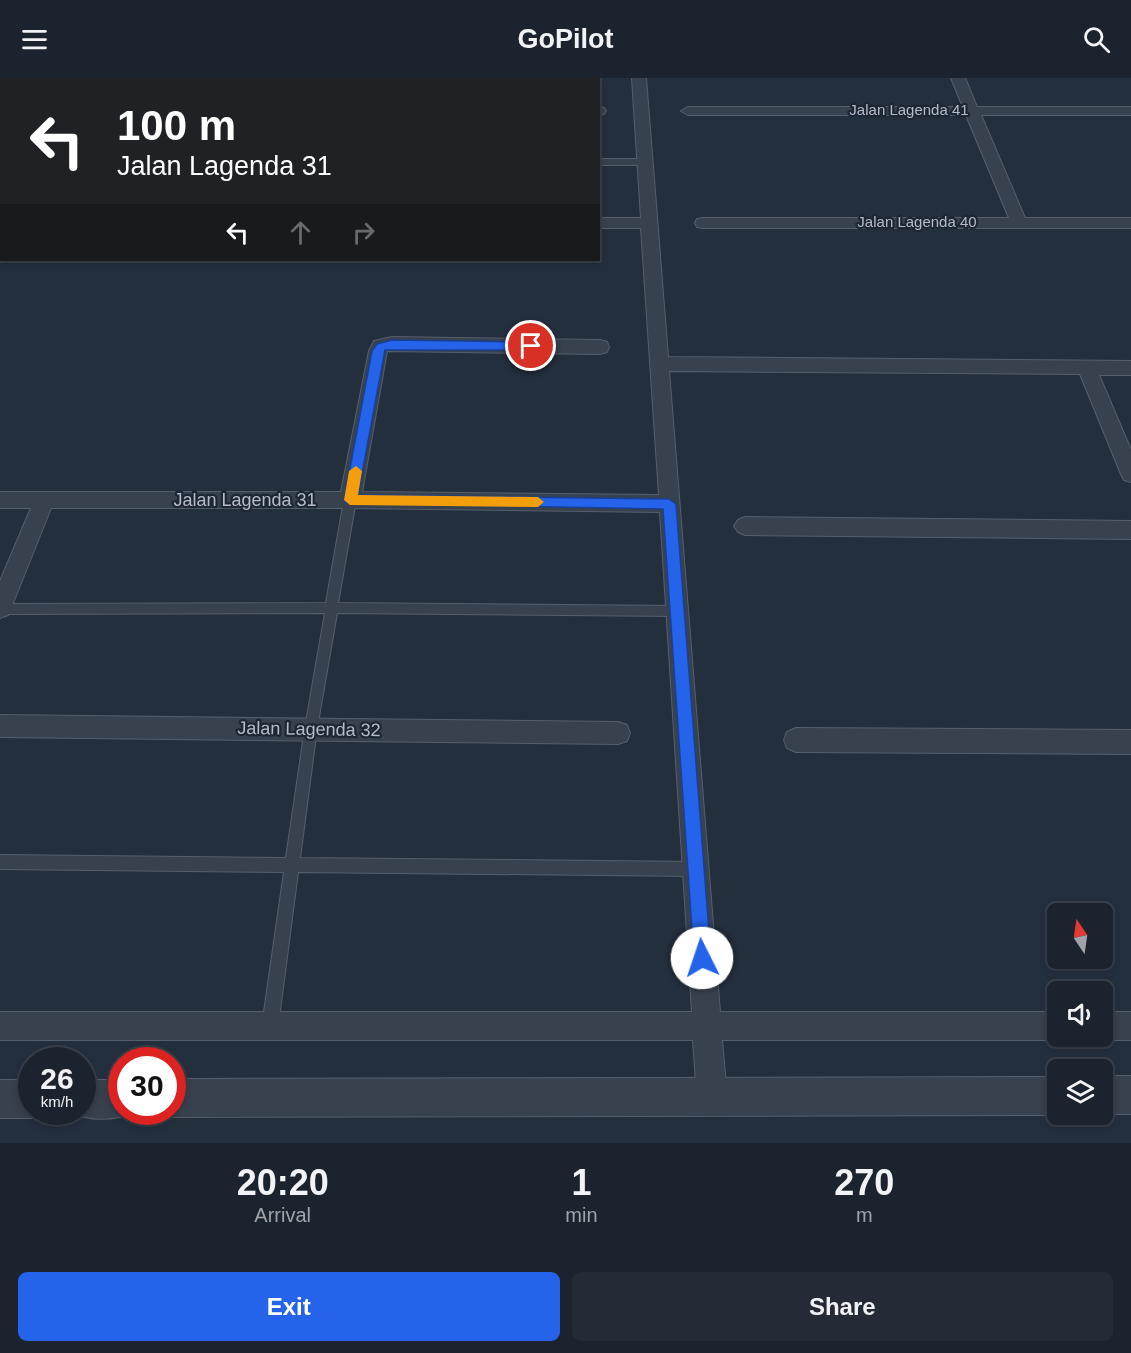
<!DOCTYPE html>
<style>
:root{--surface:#1b232e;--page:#242b36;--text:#f1f3f6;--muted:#a0a4aa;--line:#39404a;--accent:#2563eb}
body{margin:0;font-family:Helvetica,sans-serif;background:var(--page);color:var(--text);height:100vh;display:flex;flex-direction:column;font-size:22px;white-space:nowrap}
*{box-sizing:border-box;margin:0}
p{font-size:20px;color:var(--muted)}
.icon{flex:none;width:33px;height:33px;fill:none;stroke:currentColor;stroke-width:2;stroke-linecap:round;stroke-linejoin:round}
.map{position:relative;height:1065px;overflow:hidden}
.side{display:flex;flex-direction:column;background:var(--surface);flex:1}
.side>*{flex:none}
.banner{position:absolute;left:0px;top:0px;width:600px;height:183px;box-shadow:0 3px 9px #0003,0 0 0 2px var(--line);background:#202124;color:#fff;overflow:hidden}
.needle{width:39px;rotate:347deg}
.controls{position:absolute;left:1047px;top:825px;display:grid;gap:12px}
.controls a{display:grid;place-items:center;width:66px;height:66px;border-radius:9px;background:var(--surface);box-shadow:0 3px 9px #0003,0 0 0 2px var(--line);font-size:30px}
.speed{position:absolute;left:18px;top:969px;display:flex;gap:12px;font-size:30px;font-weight:700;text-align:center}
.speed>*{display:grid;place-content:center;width:78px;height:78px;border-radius:50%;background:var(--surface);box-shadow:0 3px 9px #0003,0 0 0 2px var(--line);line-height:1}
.speed small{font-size:15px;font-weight:400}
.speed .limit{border:9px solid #d22;background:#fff;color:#111}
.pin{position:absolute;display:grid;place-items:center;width:51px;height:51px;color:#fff;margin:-26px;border:3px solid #fff;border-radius:50%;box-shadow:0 2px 6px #0007}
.me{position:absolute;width:66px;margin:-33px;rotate:356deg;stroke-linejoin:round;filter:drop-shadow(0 0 4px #0008)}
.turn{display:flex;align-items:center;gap:21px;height:126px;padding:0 18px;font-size:27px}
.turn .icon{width:78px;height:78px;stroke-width:2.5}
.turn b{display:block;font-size:42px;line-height:51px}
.lanes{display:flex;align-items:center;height:57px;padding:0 18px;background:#0003;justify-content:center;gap:30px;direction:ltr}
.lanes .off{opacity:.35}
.eta{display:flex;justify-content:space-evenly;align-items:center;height:102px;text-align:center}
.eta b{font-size:36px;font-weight:600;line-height:42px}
.cta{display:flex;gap:12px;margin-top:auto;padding:12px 18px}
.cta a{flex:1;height:69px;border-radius:9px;background:var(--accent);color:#fff;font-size:24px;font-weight:600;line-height:69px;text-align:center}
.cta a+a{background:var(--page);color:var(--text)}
header{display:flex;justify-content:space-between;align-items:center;height:78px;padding:0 18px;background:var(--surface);font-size:27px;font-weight:600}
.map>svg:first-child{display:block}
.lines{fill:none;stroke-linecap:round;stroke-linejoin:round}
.service-casing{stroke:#565f6c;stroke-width:2}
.minor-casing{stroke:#565f6c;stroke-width:2}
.tertiary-casing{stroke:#565f6c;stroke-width:2}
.service{fill:#38414e;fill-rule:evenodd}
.minor{fill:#38414e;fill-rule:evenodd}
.tertiary{fill:#38414e;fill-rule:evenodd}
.route{fill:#2563eb;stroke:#184099;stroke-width:1.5}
.slow{fill:#f59e0b}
.labels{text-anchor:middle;stroke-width:4.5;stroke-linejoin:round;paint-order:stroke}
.far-street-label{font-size:15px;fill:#b4bcc9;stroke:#1d2633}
.street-label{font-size:18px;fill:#b4bcc9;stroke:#1d2633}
</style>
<header><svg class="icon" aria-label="menu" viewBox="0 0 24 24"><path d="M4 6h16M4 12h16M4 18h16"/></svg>GoPilot<svg class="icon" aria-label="search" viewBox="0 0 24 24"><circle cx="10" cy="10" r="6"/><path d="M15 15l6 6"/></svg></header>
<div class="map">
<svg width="1131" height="1065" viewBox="0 0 1131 1065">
<rect width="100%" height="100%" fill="#242f3e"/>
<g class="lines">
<g class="service-casing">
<g id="service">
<path d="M36 0H44L35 2Z"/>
<rect x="437" y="0" width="8" height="2"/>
<path d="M0 63H2L0 70Z"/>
<rect x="0" y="78" width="2" height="4"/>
<path d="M598 81H645L649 84 645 87H598Z"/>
<path d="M350 418 356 422 338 525 677 528 681 529 683 533 681 537 677 538 337 535 317 650 300 780 696 784 701 786 703 791 701 796 696 798 298 794 278 948 275 953 270 956 265 953 262 948 284 794 0 791V777L286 780 305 650 325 535 0 536V526L326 525 344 422Z"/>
</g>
</g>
<g class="minor-casing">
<g id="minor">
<path d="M237 0H251L236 2Z"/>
<path d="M632 0H646L668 279 1131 283V297H1099L1131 372V404L1124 402 1121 396 1080 296 669 293 720 934H1058V958H1067L1058 962H722L727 1019 723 1030 712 1034 701 1030 697 1019 693 962H0V934H692L660 434 350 430H51L11 530 8 537 0 540V503L31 430H0V414H341L369 273 374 263 392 259 600 262 607 264 609 269 607 274 600 276 387 273 362 414 659 417 641 150H598V140H641Z"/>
<path d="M951 0H965L977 29H1131V37H981L1025 140H1131V150H703L697 149 695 145 697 141 703 140H1009L966 37H688L681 33 688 29H963Z"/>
<rect x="0" y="25" width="2" height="8"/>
<path d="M598 29 604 30 606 33 604 36 598 37Z"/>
<rect x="0" y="137" width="2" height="10"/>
<path d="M745 439 1131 443V461L745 457 738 454 734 448 738 442Z"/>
<path d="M0 637 618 644 627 647 630 655 627 663 618 666 0 659Z"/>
<path d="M796 650 1131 652V676L796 674 787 670 784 662 787 654Z"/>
<path d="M1102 934H1131V962H1102L1093 958H1102Z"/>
</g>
</g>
<g class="tertiary-casing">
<g id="tertiary">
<rect x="1102" y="998" width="29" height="38"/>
<path d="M1058 999V1037L172 1039 159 1034H172V1001Z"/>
<path d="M0 1002H32V1034H45L32 1040H0Z"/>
<path d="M82 1002H122V1034H135C115 1043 89 1043 69 1034H82Z"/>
</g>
</g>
<use href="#service" class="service"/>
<use href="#minor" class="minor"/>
<use href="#tertiary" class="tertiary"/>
</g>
<path class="route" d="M392 262 531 264 536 268 531 272H385L358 417 669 421 676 426 711 880 708 886 702 889 696 886 694 880 663 431 346 425 344 422 372 273 377 266Z"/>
<path class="slow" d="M356 388 362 393 358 417 538 419 544 424 538 429 350 427 344 422 349 393Z"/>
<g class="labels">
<g class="far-street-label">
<text x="909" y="37">Jalan Lagenda 41</text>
<text x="917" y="149">Jalan Lagenda 40</text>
</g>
<g class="street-label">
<text x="245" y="428">Jalan Lagenda 31</text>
<text transform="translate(309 651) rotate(1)" y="6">Jalan Lagenda 32</text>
</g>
</g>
</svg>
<div class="controls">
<a><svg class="needle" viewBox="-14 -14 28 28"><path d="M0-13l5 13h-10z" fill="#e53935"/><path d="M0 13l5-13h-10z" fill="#a0a4aa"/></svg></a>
<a><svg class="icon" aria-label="sound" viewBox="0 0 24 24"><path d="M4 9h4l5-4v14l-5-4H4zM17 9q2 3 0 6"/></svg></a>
<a><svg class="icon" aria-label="layers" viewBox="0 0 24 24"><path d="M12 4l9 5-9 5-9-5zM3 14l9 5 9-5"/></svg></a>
</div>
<div class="speed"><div>26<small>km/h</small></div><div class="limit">30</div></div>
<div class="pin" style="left:531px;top:268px;background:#d93025"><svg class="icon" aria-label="arrive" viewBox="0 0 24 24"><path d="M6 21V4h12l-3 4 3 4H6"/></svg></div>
<svg class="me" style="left:702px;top:880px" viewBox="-20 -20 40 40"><circle r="19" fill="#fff"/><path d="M0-13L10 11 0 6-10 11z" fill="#2563eb"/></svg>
<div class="banner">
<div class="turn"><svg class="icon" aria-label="left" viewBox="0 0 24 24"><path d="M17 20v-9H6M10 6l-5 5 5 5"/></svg><div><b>100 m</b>Jalan Lagenda 31</div></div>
<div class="lanes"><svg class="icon" aria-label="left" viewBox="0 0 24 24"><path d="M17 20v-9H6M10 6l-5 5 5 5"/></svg><svg class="icon off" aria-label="ahead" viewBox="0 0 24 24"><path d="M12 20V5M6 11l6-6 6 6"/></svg><svg class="icon off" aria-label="right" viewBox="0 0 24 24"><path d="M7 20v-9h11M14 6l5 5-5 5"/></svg></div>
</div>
</div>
<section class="side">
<div class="eta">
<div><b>20:20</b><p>Arrival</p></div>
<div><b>1</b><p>min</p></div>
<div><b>270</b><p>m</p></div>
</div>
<div class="cta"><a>Exit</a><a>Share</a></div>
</section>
